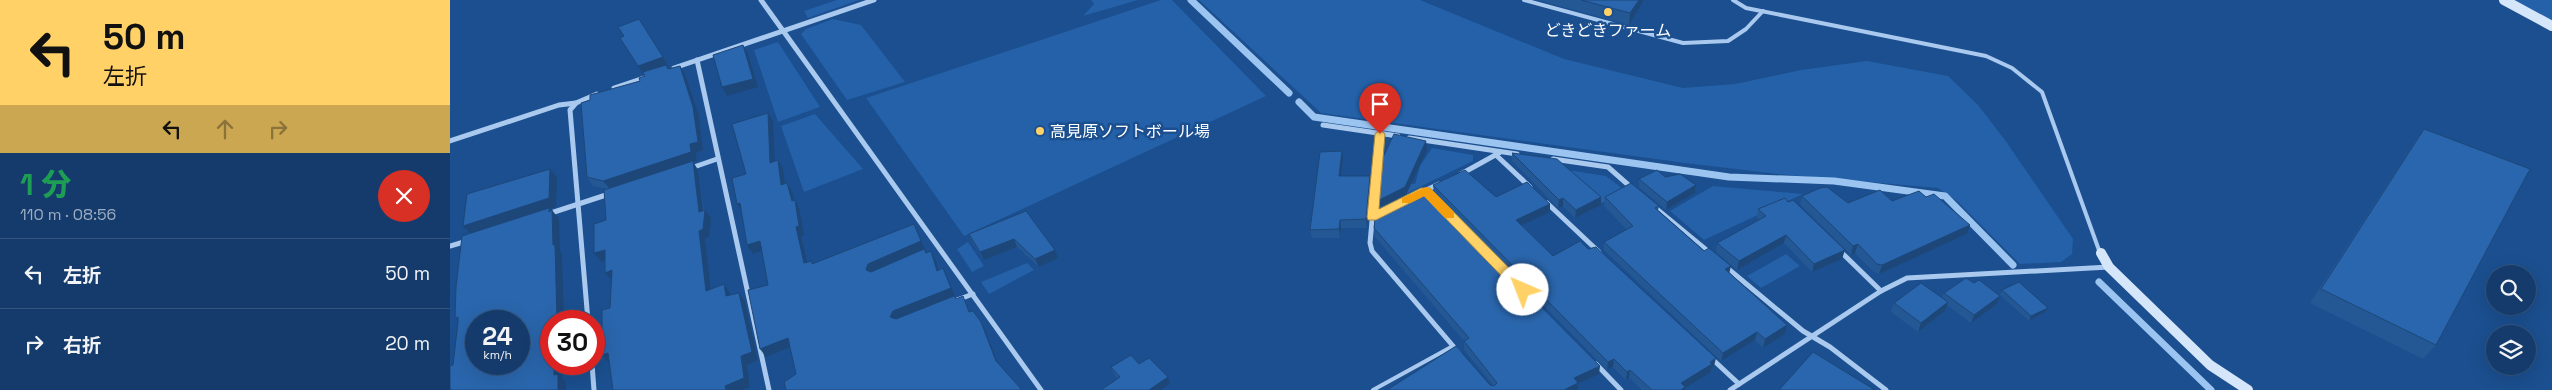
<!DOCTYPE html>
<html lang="ja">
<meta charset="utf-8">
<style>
:root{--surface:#143b6b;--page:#214673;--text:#f1f3f6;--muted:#9dadc1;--line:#33557e}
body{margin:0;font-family:"Space Grotesk","Noto Sans JP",sans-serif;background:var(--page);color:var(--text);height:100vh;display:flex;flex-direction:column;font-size:19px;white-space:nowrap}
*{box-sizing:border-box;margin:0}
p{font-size:16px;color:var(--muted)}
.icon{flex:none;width:28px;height:28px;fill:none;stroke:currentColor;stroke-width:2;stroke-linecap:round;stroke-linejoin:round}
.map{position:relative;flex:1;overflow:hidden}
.panel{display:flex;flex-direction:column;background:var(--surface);width:450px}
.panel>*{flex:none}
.banner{background:#ffd166;color:#111;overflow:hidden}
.tools{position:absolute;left:2036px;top:265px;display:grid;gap:10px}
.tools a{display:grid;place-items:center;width:50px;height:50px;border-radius:50%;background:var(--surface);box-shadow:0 5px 20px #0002,0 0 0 1px var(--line);font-size:25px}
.speed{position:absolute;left:15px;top:310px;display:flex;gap:10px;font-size:25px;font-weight:700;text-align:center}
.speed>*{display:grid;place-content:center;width:65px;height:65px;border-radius:50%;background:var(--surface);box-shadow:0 5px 20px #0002,0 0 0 1px var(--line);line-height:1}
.speed small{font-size:12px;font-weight:400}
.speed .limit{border:8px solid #d22;background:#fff;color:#111}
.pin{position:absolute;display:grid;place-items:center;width:42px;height:42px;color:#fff;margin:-51px -21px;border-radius:50% 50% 50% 0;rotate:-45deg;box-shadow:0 0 5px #0007}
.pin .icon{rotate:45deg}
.me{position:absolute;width:55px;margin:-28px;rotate:316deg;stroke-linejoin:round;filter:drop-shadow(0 0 4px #0008)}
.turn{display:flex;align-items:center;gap:18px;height:105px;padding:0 20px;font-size:22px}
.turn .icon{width:65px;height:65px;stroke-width:2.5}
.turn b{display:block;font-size:35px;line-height:42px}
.lanes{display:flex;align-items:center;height:48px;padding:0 20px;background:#0003;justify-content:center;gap:25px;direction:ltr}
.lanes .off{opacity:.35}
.round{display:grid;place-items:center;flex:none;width:52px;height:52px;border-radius:26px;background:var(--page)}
.headline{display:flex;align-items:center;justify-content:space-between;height:85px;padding:0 20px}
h1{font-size:30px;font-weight:800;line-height:38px;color:#1e9e55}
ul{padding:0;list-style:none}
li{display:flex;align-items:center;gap:15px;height:70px;padding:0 20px;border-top:1px solid var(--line)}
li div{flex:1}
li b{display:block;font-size:19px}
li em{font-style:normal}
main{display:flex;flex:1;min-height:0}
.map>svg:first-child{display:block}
.green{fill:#2461a8}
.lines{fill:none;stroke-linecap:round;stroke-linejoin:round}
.stream{stroke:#9cc4f0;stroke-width:7}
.lane{stroke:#a9c9ee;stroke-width:4}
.street{stroke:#a9c9ee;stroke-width:5}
.secondary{stroke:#d6e6fa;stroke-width:10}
.wall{fill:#245895}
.shaded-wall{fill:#1d4779}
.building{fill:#2a66ad;stroke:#1d4779;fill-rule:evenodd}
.route{fill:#ffd166;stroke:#a68842}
.slow{fill:#f59e0b}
.poi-dot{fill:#ffd166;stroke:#1b4f8f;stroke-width:2}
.labels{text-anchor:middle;stroke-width:5;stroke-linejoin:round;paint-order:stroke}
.poi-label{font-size:16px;fill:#fff;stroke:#1b4f8f}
</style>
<main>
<section class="panel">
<div class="banner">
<div class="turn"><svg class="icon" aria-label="left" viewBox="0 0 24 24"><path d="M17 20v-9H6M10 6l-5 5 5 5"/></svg><div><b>50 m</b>左折</div></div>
<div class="lanes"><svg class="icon" aria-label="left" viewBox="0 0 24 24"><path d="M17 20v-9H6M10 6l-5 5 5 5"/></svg><svg class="icon off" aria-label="ahead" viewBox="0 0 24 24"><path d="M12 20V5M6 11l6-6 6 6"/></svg><svg class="icon off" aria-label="right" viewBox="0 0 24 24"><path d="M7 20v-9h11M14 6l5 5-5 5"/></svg></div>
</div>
<div class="headline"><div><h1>1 分</h1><p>110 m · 08:56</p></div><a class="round" style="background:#d93025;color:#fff"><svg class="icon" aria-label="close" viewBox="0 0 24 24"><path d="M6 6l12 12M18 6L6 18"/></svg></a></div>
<ul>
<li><svg class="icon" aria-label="left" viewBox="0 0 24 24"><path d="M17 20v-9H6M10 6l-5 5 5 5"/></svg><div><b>左折</b></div><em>50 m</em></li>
<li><svg class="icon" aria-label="right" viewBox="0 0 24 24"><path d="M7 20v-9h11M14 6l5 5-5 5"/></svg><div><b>右折</b></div><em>20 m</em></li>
</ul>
</section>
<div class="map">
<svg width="2102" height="390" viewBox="0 0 2102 390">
<rect width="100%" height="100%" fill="#1b4f8f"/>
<g class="green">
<path d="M387 0H409L358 18 354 11Z"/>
<path d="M641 0H688L633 16 644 4Z"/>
<path d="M711 0H722L816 96 514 236 416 98Z"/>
<path d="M749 0H970L1114 59 1233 88 1285 84 1351 70 1417 61 1498 76 1528 105 1555 140 1623 239 1622 254 1611 262 1570 264 1507 201 1488 188 1328 174 1235 163 871 113Z"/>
<path d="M2062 0H2102V21Z"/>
<path d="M383 19 411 25 455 82 397 100 351 34 356 29Z"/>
<path d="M328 42 370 107 328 122 304 50Z"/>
<path d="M365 114 413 169 354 192 331 126Z"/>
<path d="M982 148 1023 155V161L945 199 957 184H965L970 166Z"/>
<path d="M1111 169 1156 176 1176 191 1152 203Z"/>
<path d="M1263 186 1353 194 1254 240 1220 211Z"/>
<path d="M518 242 534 266 522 272 507 249Z"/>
<path d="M1336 254 1350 266 1311 288 1297 276Z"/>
<path d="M577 263 584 270 539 294 531 282Z"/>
</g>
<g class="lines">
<g class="stream">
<path d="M741 0 839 93"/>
<path d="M849 102 864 117 1279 177 1384 181 1495 196 1563 265"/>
<path d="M1649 282 1761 390"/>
</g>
<g class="lane">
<path d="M1074 0 1233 43 1278 41 1296 29 1313 11"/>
<path d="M1283 0 1296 8 1536 56 1562 68 1592 92 1650 253"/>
<path d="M923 390 1003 346"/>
</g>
<g class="street">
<path d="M311 0 591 390"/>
<path d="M247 60 319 390"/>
<path d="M224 68 424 0"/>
<path d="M164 88 194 78"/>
<path d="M873 125 948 136"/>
<path d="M930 134 920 243 922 251 1009 353"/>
<path d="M959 138 1067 154"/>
<path d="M0 141 109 105 126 103"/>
<path d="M1047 156 1080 187"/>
<path d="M1103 159 1158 167 1183 189"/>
<path d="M241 168 267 159"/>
<path d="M1011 174 1049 153"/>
<path d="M970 193 989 184"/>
<path d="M1097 203 1149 252"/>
<path d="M1203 206 1260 253"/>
<path d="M98 214 159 194"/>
<path d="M0 246 17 241"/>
<path d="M1389 250 1431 291"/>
<path d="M1276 267 1353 331 1380 347 1436 390"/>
<path d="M507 300 523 294"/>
<path d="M138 321 120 110 126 103 147 94"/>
<path d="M1260 357 1289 384"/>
<path d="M142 364 144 390"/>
<path d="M1146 364 1171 390"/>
<path d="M1280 390 1431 291 1457 278 1659 267"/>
</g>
<g class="secondary">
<path d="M2054 0 2102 26"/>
<path d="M1651 253 1659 267 1760 365 1798 390"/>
</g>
</g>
<g class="wall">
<path d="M1088 0H1194L1179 25Z"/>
<path d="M189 19 218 65 217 66 219 69 230 66 235 74 249 115 253 150 246 153 247 161 243 162 248 170 254 210H255L261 218 259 237 255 239 261 289 280 293V295L295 301 308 360 297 365 300 387 159 363 161 280 155 273V261L151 262 156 220 157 189 143 186 137 177 140 100 190 81 195 76 174 36Z"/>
<path d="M1974 129 1986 345 1973 359 1860 303 1964 143Z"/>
<path d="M1062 153 1151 205 1125 218 1113 206 1108 208 1062 161Z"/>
<path d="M893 160 891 176 921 184 917 228H891L890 238H862L860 230Z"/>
<path d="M1215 177 1246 185 1245 193 1216 210 1189 187V179Z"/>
<path d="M983 185 1046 197 1100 204V212L1072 225 1103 256 1264 366 1261 368V372L1235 388V390H1192L1179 378 1176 380 1163 367 1157 370 984 194Z"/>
<path d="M1352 196 1398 203 1442 201 1517 234 1429 274 1424 272 1405 253 1401 255 1350 204Z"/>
<path d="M1155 197 1209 206 1208 210 1279 272 1335 334 1313 348 1305 340 1271 361 1154 250V242L1177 230 1154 206Z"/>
<path d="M1308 209 1392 259 1362 272 1334 243 1287 270 1266 252 1267 243 1309 220 1307 217Z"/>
<path d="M576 211 605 250 608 258 589 267 567 247 534 260 522 242 519 234Z"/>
<path d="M924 228 1149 374 1128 384 937 390 1043 385 1014 350V341L925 237Z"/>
<path d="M1524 283 1550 296 1547 304 1521 323 1497 305 1495 311 1468 332 1441 312 1444 303 1492 297 1494 293Z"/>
<path d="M1552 290 1595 312 1579 321 1550 295Z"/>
<path d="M689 364 718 377 720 384 711 390H651L668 379 664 374 661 367Z"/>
</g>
<g class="shaded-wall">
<path d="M1189 0H1194L1179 25 1180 13Z"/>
<path d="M293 45 298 54 308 87 277 96 272 87Z"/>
<path d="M213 57 218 65 217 66 223 77 193 73 188 66Z"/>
<path d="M230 66 235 74 249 115 253 150 246 153 247 161 243 162 248 170 254 217 255 210 261 218 259 237 255 239 262 299 256 291 249 231V212L160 189 153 181Z"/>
<path d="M318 113 323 121 325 171 320 163Z"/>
<path d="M976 141 977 150 956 195 927 209V201Z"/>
<path d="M892 151 893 160 890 185 889 176Z"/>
<path d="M328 160 333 169 336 193 331 185Z"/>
<path d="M100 169 107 177 106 207 100 209 102 212V210L109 219 110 251 112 253 114 321H107L13 226Z"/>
<path d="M920 176 921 184 917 228 916 219Z"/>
<path d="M337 183 342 191 345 202V200L349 208 354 235 351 236 359 271 354 263 346 227 342 201Z"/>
<path d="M1246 185 1245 193 1216 210 1217 202Z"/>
<path d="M1151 197V205L1125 218 1126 210Z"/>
<path d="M1113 198V206L1108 208 1109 200Z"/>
<path d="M290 203 292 212 287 204Z"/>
<path d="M1100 204V212L1066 228V220Z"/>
<path d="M890 220 891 228 890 238 889 229Z"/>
<path d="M464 224 475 250 422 272 416 270 418 264Z"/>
<path d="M1520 225 1517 234 1429 274 1432 265Z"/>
<path d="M1336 235 1334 243 1287 270 1289 261Z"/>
<path d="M564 239 567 247 534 260 530 252Z"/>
<path d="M310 241 315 249 303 254 297 245Z"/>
<path d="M1408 244 1405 253 1401 255 1403 246Z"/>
<path d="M155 250 161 258 151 262 144 253Z"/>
<path d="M605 250 608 258 589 267 585 259Z"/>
<path d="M1395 250 1392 259 1362 272 1364 264Z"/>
<path d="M481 251 485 259 491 279 487 271Z"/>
<path d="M1281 266 1279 274 1275 269Z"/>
<path d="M493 268 505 296 445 325 440 317 443 311Z"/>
<path d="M162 270V281L155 273Z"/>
<path d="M274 284 280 293 282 305 276 296Z"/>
<path d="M289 293 295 301 308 360 297 365 300 387 292 390H276L275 386 291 356Z"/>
<path d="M1550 296 1547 304 1521 323 1524 315Z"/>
<path d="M1498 302 1495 311 1468 332 1471 323Z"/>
<path d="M1598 308 1595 312 1579 321 1581 316Z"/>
<path d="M531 322 535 330 550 369 546 361Z"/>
<path d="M1337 325 1335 334 1313 348 1315 339Z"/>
<path d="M1307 332 1305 340 1271 361 1273 353Z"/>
<path d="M338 338 343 346 316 357 310 349Z"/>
<path d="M158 353 166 361 159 363 152 355Z"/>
<path d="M1266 358 1264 366 1261 368V372L1235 388V390H1230L1231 383Z"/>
<path d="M1164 359 1163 367 1157 370 1158 362Z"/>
<path d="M104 364H113L112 378 116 382V390H108L104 375Z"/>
<path d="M1150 366 1149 374 1128 384V390H1114L1124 378Z"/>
<path d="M1180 370 1179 378 1176 380 1177 372Z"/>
<path d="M718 377 720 384 711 390H699Z"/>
</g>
<g class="building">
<path d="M1131 0H1189L1180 13Z"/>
<path d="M189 19 213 57 188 66 170 38 174 36 168 27Z"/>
<path d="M293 45 303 79 272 87 263 55Z"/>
<path d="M216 65 218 69 230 66 243 107 248 142 240 144 241 152 153 181 137 177 131 103 140 100V95L190 81 189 78 195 76 193 72Z"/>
<path d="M318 113 320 163 328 160 331 185 337 183 342 201 345 200 349 226 346 227 354 263 362 261V264L464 224 471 241 418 264 416 270 421 272 474 249 476 253 481 251 487 271 493 268 501 288 443 311 440 317 446 319 504 296 506 299 513 296 519 312 523 311 531 322 546 361 572 390H336L334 382 346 374 338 338 310 349 298 290 318 285 310 241 297 245 290 203 287 204 282 178 296 174 282 124Z"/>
<path d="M1974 129 2080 169 1986 345 1871 289Z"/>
<path d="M944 134 976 141 955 187 927 201 930 164Z"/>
<path d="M892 151 889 176H920L916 219 890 220 889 229 860 230 870 152Z"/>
<path d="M1062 153 1107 159 1151 197 1126 210 1113 198 1109 200Z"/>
<path d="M243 161 249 212 255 210 253 229 249 231 256 291 274 284 276 296 289 293 302 352 291 356 294 378 275 386 276 390H163L158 353 152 355V310L160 308 162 270 155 273V250L144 253V224L156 220 154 190Z"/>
<path d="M100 169 99 198 13 226 17 194Z"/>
<path d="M1015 170 1046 197 1077 182 1100 204 1066 220 1103 256 1130 241 1138 249 1146 247 1266 358 1260 362 1262 364 1231 383 1235 387 1231 390H1202L1180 370 1177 372 1164 359 1158 362 983 185Z"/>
<path d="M1207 170 1215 177 1230 174 1246 185 1217 202 1189 179Z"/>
<path d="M1181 183 1209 206 1205 208 1254 251 1259 248 1281 266 1275 269 1337 325 1315 339 1307 332 1273 353 1154 242 1183 226 1155 197Z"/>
<path d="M1377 187 1398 203 1430 190 1442 201 1469 191 1476 197 1484 194 1520 225 1432 265 1427 264 1408 244 1403 246 1352 196 1370 188Z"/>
<path d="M975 189 1150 366 1124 378 1128 383 1114 390H937L1006 346 1040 385 1044 386 1047 383 1014 341 1019 338 924 228 926 211Z"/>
<path d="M1335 198 1338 202 1343 200 1395 250 1364 264 1336 235 1289 261 1267 243 1316 216 1308 209Z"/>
<path d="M99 208V212L102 210 103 245H105L107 320V321H101V364H104V375L108 374V390H0V366L3 365 8 322V317L5 318 6 287 12 236ZM26 321H69V364H26Z"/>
<path d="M576 211 605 250 585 259 564 239 530 252 519 234Z"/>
<path d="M1516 278 1524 283 1529 280 1550 296 1524 315 1494 293Z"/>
<path d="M1569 282 1598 308 1581 316 1552 290Z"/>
<path d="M1471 283 1498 302 1471 323 1444 303Z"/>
<path d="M1363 352 1425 390H1329Z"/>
<path d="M681 355 689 364 699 358 718 377 699 390H651L670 377 661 367Z"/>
</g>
<path class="route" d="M930 130 935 134 929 209 971 188H980L1078 287 1080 290 1078 294H1069L974 196 926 220H918L917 217 925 134Z"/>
<path class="slow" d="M976 187 980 188 1004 212V218H995L974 196 960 203H952V198Z"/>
<g class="poi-dot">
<circle cx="1158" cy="12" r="5"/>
<circle cx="590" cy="131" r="5"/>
</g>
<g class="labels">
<g class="poi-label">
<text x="1158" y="36">どきどきファーム</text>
<text x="600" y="137" text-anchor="start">高見原ソフトボール場</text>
</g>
</g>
</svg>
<div class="tools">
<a><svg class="icon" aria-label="search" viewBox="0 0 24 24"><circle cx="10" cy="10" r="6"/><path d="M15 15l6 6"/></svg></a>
<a><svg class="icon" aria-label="layers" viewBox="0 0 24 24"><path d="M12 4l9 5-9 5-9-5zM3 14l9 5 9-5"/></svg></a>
</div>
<div class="speed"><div>24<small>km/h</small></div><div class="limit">30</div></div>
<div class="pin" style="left:930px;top:134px;background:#d93025"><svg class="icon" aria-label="arrive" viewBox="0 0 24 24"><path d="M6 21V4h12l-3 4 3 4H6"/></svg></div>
<svg class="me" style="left:1073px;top:290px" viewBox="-20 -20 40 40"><circle r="19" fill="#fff"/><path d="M0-13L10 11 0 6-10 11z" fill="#ffd166"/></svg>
</div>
</main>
